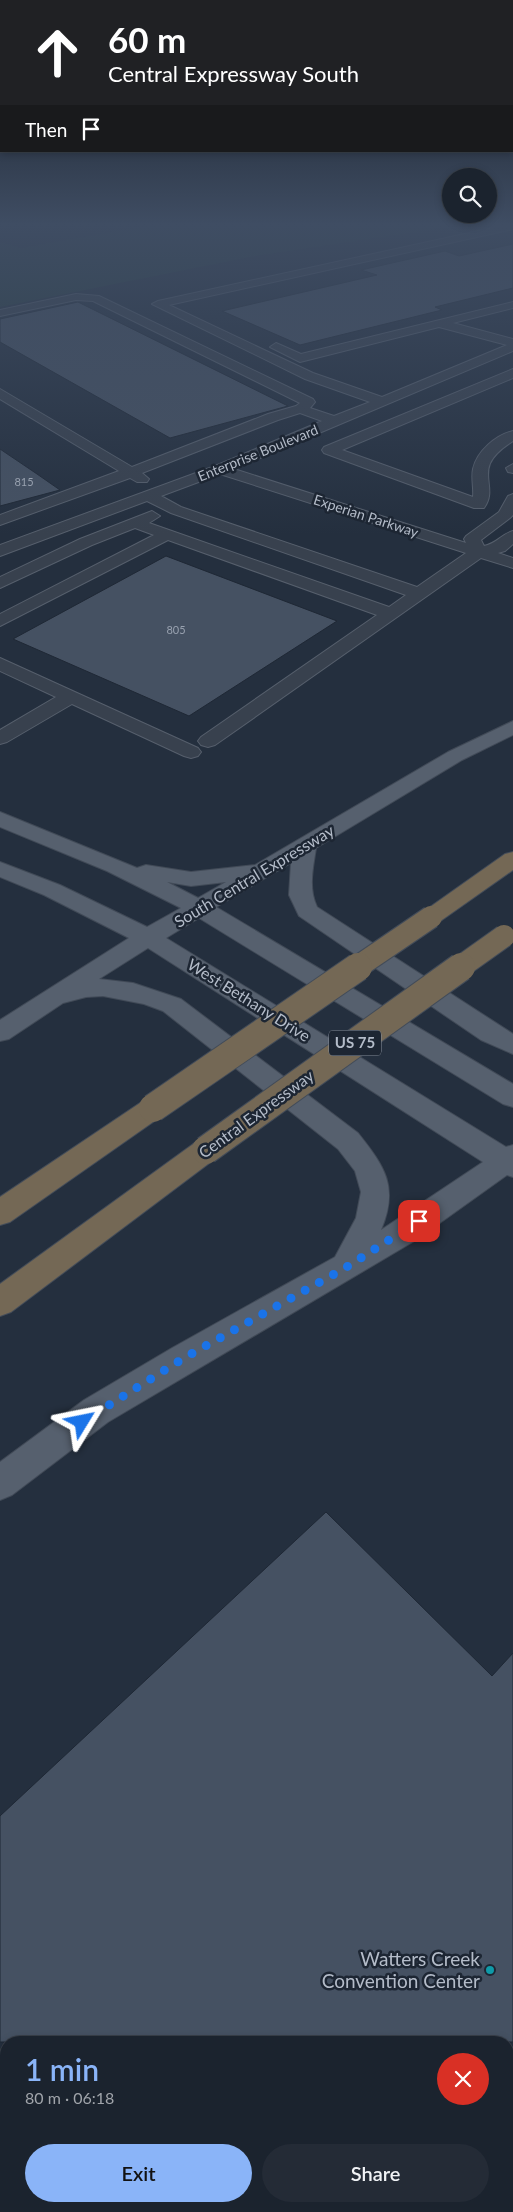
<!DOCTYPE html>
<meta charset="utf-8">
<style>
:root{--surface:#1b232e;--page:#242b36;--text:#f1f3f6;--muted:#a0a4aa;--line:#39404a;--accent:#8ab4f8}
body{margin:0;font-family:Lato,sans-serif;background:var(--page);color:var(--text);height:100vh;display:flex;flex-direction:column;font-size:19px;white-space:nowrap}
*{box-sizing:border-box;margin:0}
p{font-size:16px;color:var(--muted)}
.icon{flex:none;width:28px;height:28px;fill:none;stroke:currentColor;stroke-width:2;stroke-linecap:round;stroke-linejoin:round}
.map{position:relative;flex:1;overflow:hidden}
.panel{position:absolute;left:0px;top:2036px;width:514px;height:176px;display:flex;flex-direction:column;background:var(--surface);border-radius:20px 20px 0 0;box-shadow:0 2px 8px #0003,0 0 0 1px var(--line)}
.panel>*{flex:none}
.banner{position:absolute;left:0px;top:0px;width:514px;height:152px;box-shadow:0 2px 8px #0003,0 0 0 1px var(--line);background:#202124;color:#fff;overflow:hidden}
.controls{position:absolute;left:442px;top:168px;display:grid;gap:10px}
.controls a{display:grid;place-items:center;width:55px;height:55px;border-radius:50%;background:var(--surface);box-shadow:0 2px 8px #0003,0 0 0 1px var(--line);font-size:25px}
.pin{position:absolute;display:grid;place-items:center;width:42px;height:42px;color:#fff;margin:-21px;border-radius:10px;box-shadow:0 2px 8px #0006}
.me{position:absolute;width:55px;margin:-28px;rotate:55deg;stroke-linejoin:round;filter:drop-shadow(0 0 4px #0008)}
.turn{display:flex;align-items:center;gap:18px;height:105px;padding:0 25px;font-size:22px}
.turn .icon{width:65px;height:65px;stroke-width:2.5}
.turn b{display:block;font-size:35px;line-height:42px}
.then{display:flex;align-items:center;height:48px;padding:0 25px;background:#0003;gap:10px;font-size:19px}
.round{display:grid;place-items:center;flex:none;width:52px;height:52px;border-radius:26px;background:var(--page)}
.headline{display:flex;align-items:center;justify-content:space-between;height:85px;padding:0 25px}
h1{font-size:30px;font-weight:600;line-height:38px;color:var(--accent)}
.cta{display:flex;gap:10px;margin-top:auto;padding:10px 25px}
.cta a{flex:1;height:58px;border-radius:30px;background:var(--accent);color:#111;font-size:20px;font-weight:600;line-height:58px;text-align:center}
.cta a+a{background:var(--page);color:var(--text)}
.map>svg:first-child{display:block}
.green{fill:#263c3f}
.building{fill:#455162;stroke:#1f2835}
.lines{fill:none;stroke-linecap:round;stroke-linejoin:round}
.minor-casing{stroke:#565f6c;stroke-width:2}
.major-casing{stroke:#414a57;stroke-width:2}
.highway-casing{stroke:#434c59;stroke-width:2}
.minor{fill:#38414e;fill-rule:evenodd}
.major{fill:#56606e;fill-rule:evenodd}
.highway{fill:#746855;fill-rule:evenodd}
.highway-bridge-far1-casing{stroke:#434c59;stroke-width:24;stroke-linecap:butt}
.highway-bridge-casing{stroke:#434c59;stroke-width:30;stroke-linecap:butt}
.highway-bridge-far1{stroke:#746855;stroke-width:22}
.highway-bridge{stroke:#746855;stroke-width:28}
.route{stroke:#1a73e8;stroke-width:9;stroke-dasharray:0 16.2}
.culture-dot{fill:#0f9aa8;stroke:#1d2633;stroke-width:2}
.labels{text-anchor:middle;stroke-width:5;stroke-linejoin:round;paint-order:stroke}
.far-number-label{font-size:11px;fill:#98a1af}
.far-street-label{font-size:14px;fill:#b4bcc9;stroke:#1d2633}
.shield{fill:#1d2633;stroke:#878f9c;stroke-width:1}
.shield-label{font-size:15px;font-weight:bold;fill:#b4bcc9}
.street-label{font-size:16px;fill:#b4bcc9;stroke:#1d2633}
.near-poi-label{font-size:19px;fill:#b4bcc9;stroke:#1d2633;text-anchor:end}
</style>
<div class="map">
<svg width="513" height="2212" viewBox="0 0 513 2212">
<rect width="100%" height="100%" fill="#242f3e"/>
<g class="green">
<path d="M145 226H456L255 256 0 307V242L21 248Z"/>
<path d="M508 2068 513 2074V2212H296L300 2206H508Z"/>
</g>
<g class="building">
<path d="M513 244V288L435 307 442 310 300 345 222 311 377 275 361 270 445 251 459 256Z"/>
<path d="M78 302 288 406 170 438 0 342V319Z"/>
<path d="M0 449 37 474 60 490 0 506Z"/>
<path d="M166 556 337 621 189 716 13 639Z"/>
<path d="M326 1512 492 1676 513 1653V2042H0V1816Z"/>
</g>
<g class="lines">
<g class="minor-casing">
<g id="minor">
<path d="M501 226H513V229L169 305 313 373 382 397 507 345 439 327 300 362 270 347 276 343 301 354 513 302V308L453 323 513 339V351L234 469 466 543 464 539 466 536 499 512 508 496 513 494V515L510 518 481 540 484 546C496 544 502 534 513 531V544L505 551 498 553 513 558V568L481 558 215 745 208 747 201 745 198 741 201 737 377 615 168 540 0 626V614L154 535 135 528 92 545 0 588V577L80 539 152 511 160 516 149 523 389 607 406 595 171 513 147 501 0 556V545L215 466 322 421 300 413 278 420 142 473 149 479 147 482H137L130 478 0 525V515L119 471 0 399V389L132 467 268 414 296 406 300 403 93 301 76 300 0 316V310L76 294 99 296 313 399 315 402 310 408 334 416 370 402 305 379 152 304 158 301ZM220 474 466 553 417 587 181 507 161 496Z"/>
<path d="M513 369V378L342 450 473 497C474 488 471 478 473 469 477 451 496 435 513 431V441C468 469 501 484 484 508H474L324 453 322 450 324 447Z"/>
<path d="M513 464V473L508 472 506 468Z"/>
<path d="M0 658 198 748 201 752 198 756 191 758 184 756 72 704 7 742 0 744V730L56 697 0 671Z"/>
</g>
</g>
<g class="major-casing">
<path id="major" d="M513 721V735L462 760 316 848C313 868 308 888 317 907L513 1034V1054L481 1040 299 916 289 895 291 863 216 907 513 1084V1107L503 1104 199 918 166 938 506 1147 513 1145V1177L507 1175 416 1240 108 1422 12 1495 0 1500V1462L84 1400 172 1348 335 1257 356 1218 361 1192 355 1171 338 1149 163 1011 144 1004 103 996 86 997 63 1003 9 1039 0 1041V1020L129 938 44 895 0 877V862L60 885 147 927 181 908 107 871 0 827V812L137 868 146 865 191 872 255 865 448 752ZM167 882 191 886 226 882 198 898ZM148 948 483 1162 381 1230C399 1187 385 1167 358 1133L181 999 133 983 99 979Z"/>
</g>
<g class="highway-casing">
<g id="highway">
<path d="M513 852V870L439 922 431 925 423 922 419 917 423 912 505 854Z"/>
<path d="M153 1098 163 1101 167 1108 163 1115 10 1222 0 1225V1197L143 1101Z"/>
<path d="M206 1139 216 1142 220 1150 216 1158 11 1312 0 1316V1284L196 1142Z"/>
</g>
</g>
<use href="#minor" class="minor"/>
<use href="#major" class="major"/>
<use href="#highway" class="highway"/>
<g class="highway-bridge-far1-casing">
<g id="highway-bridge-far1">
<path d="M356 968 431 917"/>
<path d="M459 968 504 936"/>
</g>
</g>
<g class="highway-bridge-casing">
<g id="highway-bridge">
<path d="M153 1108 358 967"/>
<path d="M206 1150 461 967"/>
</g>
</g>
<use href="#highway-bridge-far1" class="highway-bridge-far1"/>
<use href="#highway-bridge" class="highway-bridge"/>
</g>
<linearGradient id="sky" x2="0" y2="1"><stop stop-color="#141a22"/><stop offset="0.42" stop-color="#3f4d63"/><stop offset="1" stop-color="#3f4d63" stop-opacity="0"/></linearGradient>
<rect width="513" height="535" fill="url(#sky)"/>
<g class="lines">
<path class="route" d="M82 1422 184 1358 345 1268 419 1221"/>
</g>
<circle class="culture-dot" cx="490" cy="1970" r="5"/>
<g class="labels">
<g class="far-number-label">
<text x="24" y="486">815</text>
<text x="176" y="634">805</text>
</g>
<g class="far-street-label">
<text transform="translate(258 453) rotate(-22)" y="5">Enterprise Boulevard</text>
<text transform="translate(366 516) rotate(18)" y="5">Experian Parkway</text>
</g>
<rect class="shield" x="329" y="1030.5" width="52" height="25" rx="4"/>
<g class="shield-label">
<text x="355" y="1048">US 75</text>
</g>
<g class="street-label">
<text transform="translate(254 876) rotate(-31)" y="6">South Central Expressway</text>
<text transform="translate(249 1000) rotate(32)" y="6">West Bethany Drive</text>
<text transform="translate(256 1114) rotate(-36)" y="6">Central Expressway</text>
</g>
<g class="near-poi-label">
<text x="480" y="1966">Watters Creek<tspan x="480" dy="22">Convention Center</tspan></text>
</g>
</g>
</svg>
<div class="controls">
<a><svg class="icon" aria-label="search" viewBox="0 0 24 24"><circle cx="10" cy="10" r="6"/><path d="M15 15l6 6"/></svg></a>
</div>
<div class="pin" style="left:419px;top:1221px;background:#d93025"><svg class="icon" aria-label="arrive" viewBox="0 0 24 24"><path d="M6 21V4h12l-3 4 3 4H6"/></svg></div>
<svg class="me" style="left:82px;top:1422px" viewBox="-20 -20 40 40"><path d="M0-17L14 15 0 8-14 15z" fill="#1a73e8" stroke="#fff" stroke-width="4"/></svg>
<div class="banner">
<div class="turn"><svg class="icon" aria-label="ahead" viewBox="0 0 24 24"><path d="M12 20V5M6 11l6-6 6 6"/></svg><div><b>60 m</b>Central Expressway South</div></div>
<div class="then">Then<svg class="icon" aria-label="arrive" viewBox="0 0 24 24"><path d="M6 21V4h12l-3 4 3 4H6"/></svg></div>
</div>
<section class="panel">
<div class="headline"><div><h1>1 min</h1><p>80 m · 06:18</p></div><a class="round" style="background:#d93025;color:#fff"><svg class="icon" aria-label="close" viewBox="0 0 24 24"><path d="M6 6l12 12M18 6L6 18"/></svg></a></div>
<div class="cta"><a>Exit</a><a>Share</a></div>
</section>
</div>
